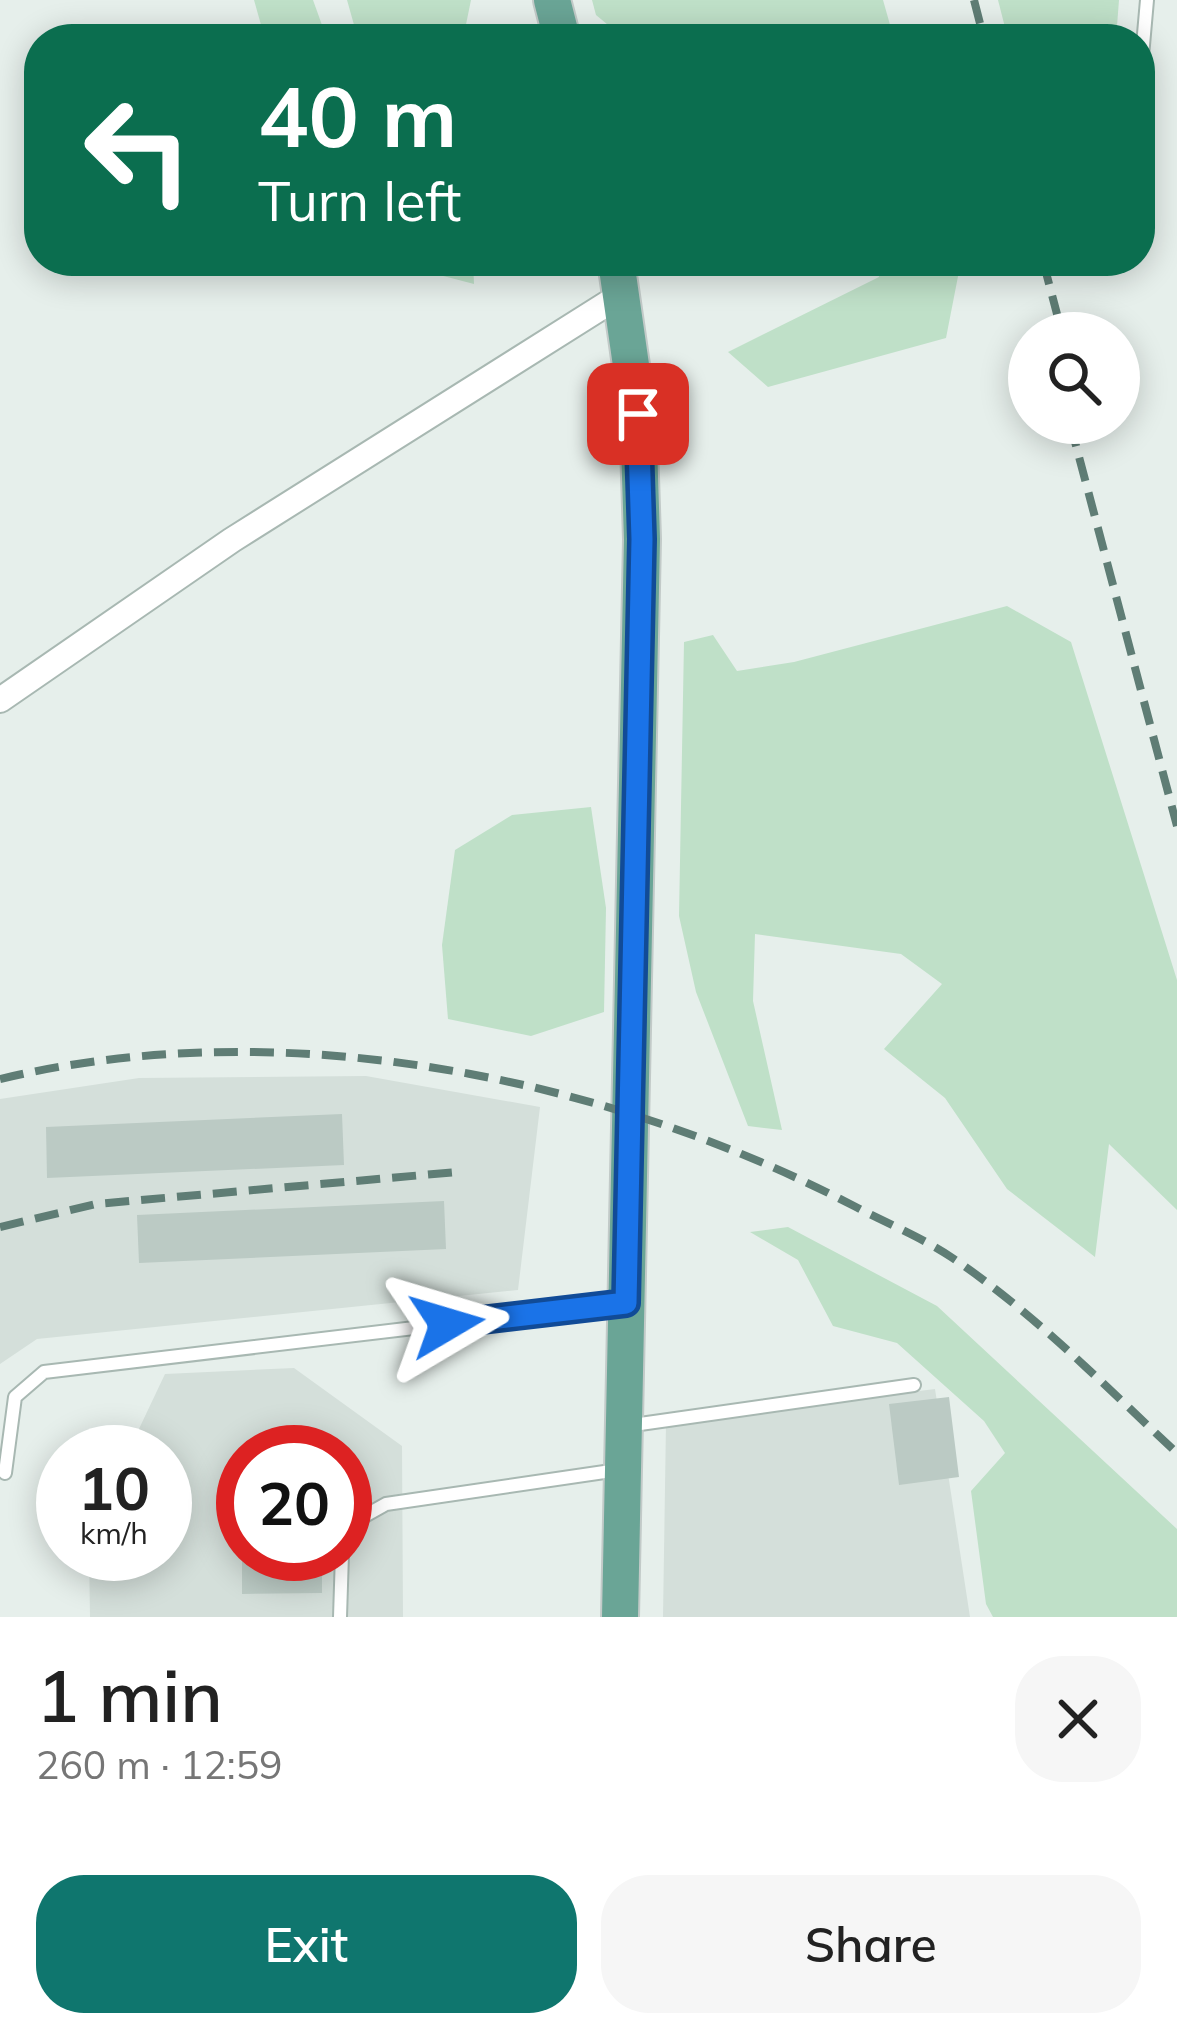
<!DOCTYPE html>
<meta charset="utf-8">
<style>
:root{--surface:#fff;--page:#f6f6f6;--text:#222;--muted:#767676;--accent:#0f766e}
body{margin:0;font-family:Mulish,sans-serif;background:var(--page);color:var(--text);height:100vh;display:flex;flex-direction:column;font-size:45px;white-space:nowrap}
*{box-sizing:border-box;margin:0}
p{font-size:39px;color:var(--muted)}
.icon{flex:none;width:66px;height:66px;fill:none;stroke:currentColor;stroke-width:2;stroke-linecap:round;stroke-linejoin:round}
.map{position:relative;height:1617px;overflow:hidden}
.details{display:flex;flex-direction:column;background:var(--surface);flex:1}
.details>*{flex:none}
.guide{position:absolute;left:24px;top:24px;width:1131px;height:252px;border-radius:48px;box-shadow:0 6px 30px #0003;background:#0b6e4f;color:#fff;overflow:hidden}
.controls{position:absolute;left:1008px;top:312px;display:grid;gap:24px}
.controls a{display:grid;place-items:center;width:132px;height:132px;border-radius:50%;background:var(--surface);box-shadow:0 6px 30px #0003;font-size:60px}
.speed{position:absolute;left:36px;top:1425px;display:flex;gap:24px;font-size:60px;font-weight:700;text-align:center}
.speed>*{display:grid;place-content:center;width:156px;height:156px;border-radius:50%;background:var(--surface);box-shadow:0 6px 30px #0003;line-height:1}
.speed small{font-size:30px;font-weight:400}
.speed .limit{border:18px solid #d22;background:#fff;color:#111}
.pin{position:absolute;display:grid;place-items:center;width:102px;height:102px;color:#fff;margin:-51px;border-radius:24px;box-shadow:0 6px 18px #0006}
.me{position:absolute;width:132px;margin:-66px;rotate:83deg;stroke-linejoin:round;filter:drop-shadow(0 0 9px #0008)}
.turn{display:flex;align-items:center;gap:42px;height:252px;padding:0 36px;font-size:54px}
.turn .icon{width:156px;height:156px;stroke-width:2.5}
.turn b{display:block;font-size:84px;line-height:102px}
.round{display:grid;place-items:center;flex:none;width:126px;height:126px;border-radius:48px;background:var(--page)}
.headline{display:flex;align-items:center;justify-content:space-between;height:204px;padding:0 36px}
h1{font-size:72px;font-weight:600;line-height:90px}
.cta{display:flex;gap:24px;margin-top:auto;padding:24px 36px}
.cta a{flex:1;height:138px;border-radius:48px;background:var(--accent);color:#fff;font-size:48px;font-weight:600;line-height:138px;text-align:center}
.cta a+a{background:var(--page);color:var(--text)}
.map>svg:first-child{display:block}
.built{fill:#d4dfda;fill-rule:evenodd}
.green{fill:#bfe0c8}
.building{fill:#bbcac4}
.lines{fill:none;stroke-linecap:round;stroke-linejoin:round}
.lane-casing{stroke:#a8b8b2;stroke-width:16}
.street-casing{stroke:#a8b8b2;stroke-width:28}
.primary-casing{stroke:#c2cac8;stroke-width:40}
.lane{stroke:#fff;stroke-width:12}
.street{stroke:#fff;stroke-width:24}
.primary{stroke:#6aa596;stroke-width:36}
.rail{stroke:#5f7d75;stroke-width:8;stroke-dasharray:24 12;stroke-linecap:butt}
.route-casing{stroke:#114b97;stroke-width:30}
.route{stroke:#1a73e8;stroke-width:21}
</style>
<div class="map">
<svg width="1177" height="1617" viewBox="0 0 1177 1617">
<rect width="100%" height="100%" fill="#e6efeb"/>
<g class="built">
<path d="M366 1076 540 1107 518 1290 37 1339 0 1364V1099L139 1078Z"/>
<path d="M294 1368 402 1446 403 1617H90L89 1554H165V1452H128L165 1374ZM243 1452H345V1554H243Z"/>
<path d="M935 1389 970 1617H663L666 1423Z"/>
</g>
<g class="green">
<path d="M254 0H313L327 39H265Z"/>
<path d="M347 0H471L463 39H358Z"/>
<path d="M592 0H883L894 39H625L596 15Z"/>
<path d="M998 0H1119L1116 39H1008Z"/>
<path d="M420 261H473L474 284 428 272Z"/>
<path d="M878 261H961L946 338 768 387 728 352 879 277Z"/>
<path d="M1007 606 1071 642 1177 980V1210L1109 1144 1095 1257 1007 1189 945 1098 884 1049 942 984 901 954 755 934 753 1001 782 1130 748 1126 696 992 679 916 684 642 713 635 737 671 794 662Z"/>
<path d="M591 807 606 908 604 1012 531 1036 448 1019 442 945 455 850 512 815Z"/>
<path d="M788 1227 937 1306 1177 1529V1617H993L986 1604 971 1491 1005 1453 984 1421 897 1343 833 1326 798 1260 750 1232Z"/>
</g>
<g class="building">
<path d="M342 1114 344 1165 47 1178 46 1127Z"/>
<path d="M444 1201 446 1249 139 1263 137 1215Z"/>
<path d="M949 1397 959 1477 899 1485 889 1404Z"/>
<path d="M322 1559V1593L242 1594V1560Z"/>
</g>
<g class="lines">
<g class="lane-casing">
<g id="lane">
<path d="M1140 79 1147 0"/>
<path d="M626 1426 914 1385"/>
<path d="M5 1473 15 1397 44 1372 625 1303"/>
<path d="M345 1527 386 1504 618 1470"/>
<path d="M340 1617 342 1554"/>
</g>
</g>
<g class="street-casing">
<path id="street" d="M0 700 232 540 624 293"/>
</g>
<g class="primary-casing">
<g id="primary">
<path d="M552 0 562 39"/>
<path d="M616 261 638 414 642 539 620 1617"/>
</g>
</g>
<use href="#lane" class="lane"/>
<use href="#street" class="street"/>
<use href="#primary" class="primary"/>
<g class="rail">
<path d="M974 0 984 39"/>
<path d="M1043 261 1062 333"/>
<path d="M1070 423 1177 826"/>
<path d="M0 1079C280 1012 602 1075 854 1206 886 1223 921 1237 951 1257 1032 1311 1105 1386 1177 1453"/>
<path d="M0 1227 96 1204 457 1172"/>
</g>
</g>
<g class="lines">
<g class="route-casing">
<path id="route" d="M447 1324 626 1303 642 539 638 414"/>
</g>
<use href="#route" class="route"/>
</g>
</svg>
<div class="controls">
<a><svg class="icon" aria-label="search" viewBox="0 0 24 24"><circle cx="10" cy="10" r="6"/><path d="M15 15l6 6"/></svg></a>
</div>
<div class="speed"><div>10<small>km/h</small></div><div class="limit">20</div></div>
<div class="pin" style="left:638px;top:414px;background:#d93025"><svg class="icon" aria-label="arrive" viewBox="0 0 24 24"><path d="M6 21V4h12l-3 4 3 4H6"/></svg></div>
<svg class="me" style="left:447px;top:1324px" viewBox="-20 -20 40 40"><path d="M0-17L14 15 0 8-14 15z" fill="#1a73e8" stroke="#fff" stroke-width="4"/></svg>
<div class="guide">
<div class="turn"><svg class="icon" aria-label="left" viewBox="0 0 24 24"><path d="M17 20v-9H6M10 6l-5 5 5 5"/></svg><div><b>40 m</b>Turn left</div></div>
</div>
</div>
<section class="details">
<div class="headline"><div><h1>1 min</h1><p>260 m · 12:59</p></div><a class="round"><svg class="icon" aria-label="close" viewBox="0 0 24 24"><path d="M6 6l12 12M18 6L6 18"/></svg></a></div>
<div class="cta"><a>Exit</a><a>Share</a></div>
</section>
